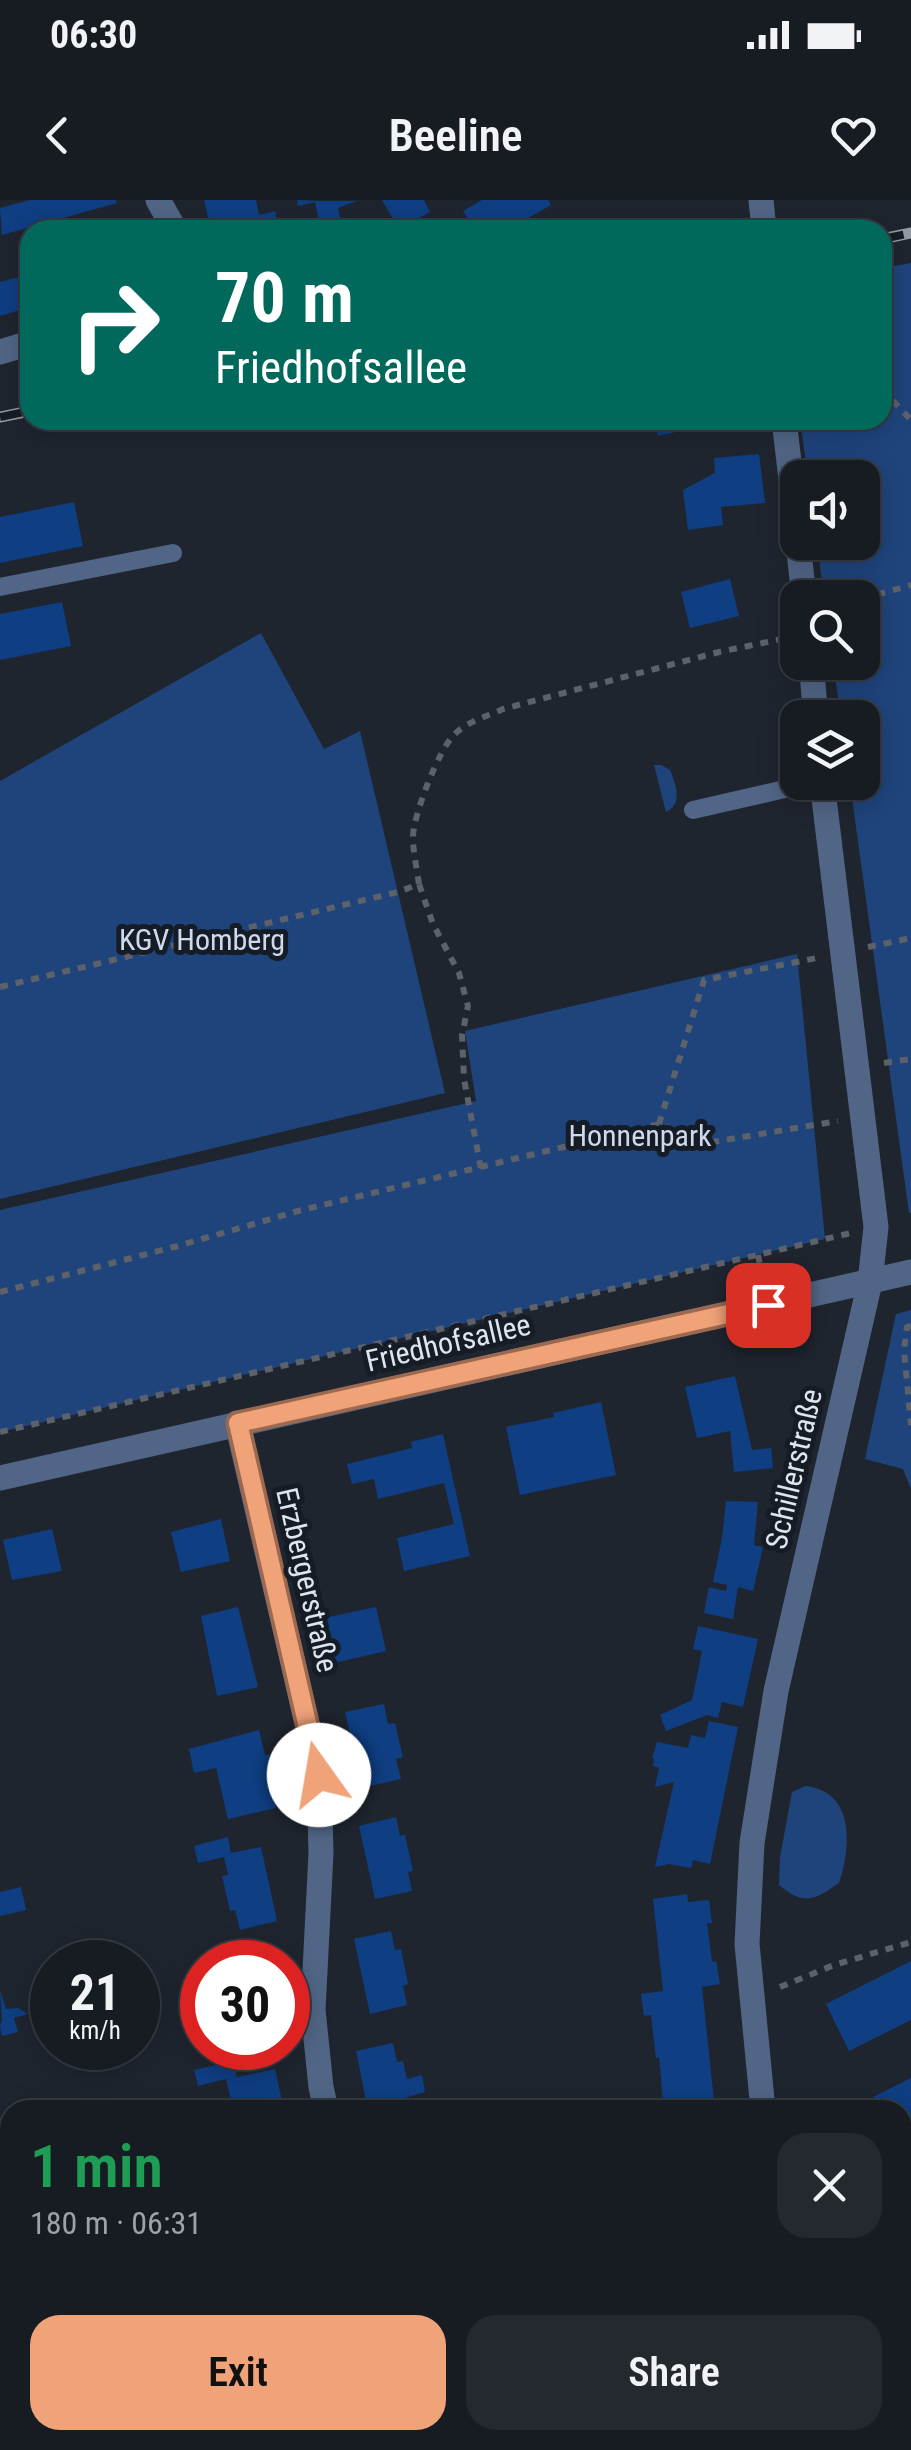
<!DOCTYPE html>
<meta charset="utf-8">
<style>
:root{--surface:#171c23;--page:#242930;--text:#f1f3f6;--muted:#9ea1a6;--line:#363a41;--accent:#f0a279}
body{margin:0;font-family:"Roboto Condensed",sans-serif;background:var(--page);color:var(--text);height:100vh;display:flex;flex-direction:column;font-size:38px;white-space:nowrap}
*{box-sizing:border-box;margin:0}
p{font-size:32px;color:var(--muted)}
.icon{flex:none;width:55px;height:55px;fill:none;stroke:currentColor;stroke-width:2;stroke-linecap:round;stroke-linejoin:round}
.map{position:relative;flex:1;overflow:hidden}
.side{position:absolute;left:0px;top:1900px;width:912px;height:350px;display:flex;flex-direction:column;background:var(--surface);border-radius:30px 30px 0 0;box-shadow:0 5px 25px #0003,0 0 0 2px var(--line)}
.side>*{flex:none}
.top-card{position:absolute;left:20px;top:20px;width:872px;height:210px;border-radius:30px;box-shadow:0 5px 25px #0003,0 0 0 2px var(--line);background:#00695c;color:#fff;overflow:hidden}
.tools{position:absolute;left:780px;top:260px;display:grid;gap:20px}
.tools a{display:grid;place-items:center;width:100px;height:100px;border-radius:20px;background:var(--surface);box-shadow:0 5px 25px #0003,0 0 0 2px var(--line);font-size:50px}
.speed{position:absolute;left:30px;top:1740px;display:flex;gap:20px;font-size:50px;font-weight:700;text-align:center}
.speed>*{display:grid;place-content:center;width:130px;height:130px;border-radius:50%;background:var(--surface);box-shadow:0 5px 25px #0003,0 0 0 2px var(--line);line-height:1}
.speed small{font-size:25px;font-weight:400}
.speed .limit{border:15px solid #d22;background:#fff;color:#111}
.pin{position:absolute;display:grid;place-items:center;width:85px;height:85px;color:#fff;margin:-42px;border-radius:20px;box-shadow:0 5px 15px #0006}
.me{position:absolute;width:110px;margin:-55px;rotate:347deg;stroke-linejoin:round;filter:drop-shadow(0 0 8px #0008)}
.turn{display:flex;align-items:center;gap:35px;height:210px;padding:0 30px;font-size:45px}
.turn .icon{width:130px;height:130px;stroke-width:2.5}
.turn b{display:block;font-size:70px;line-height:85px}
.round{display:grid;place-items:center;flex:none;width:105px;height:105px;border-radius:30px;background:var(--page)}
.summary{display:flex;align-items:center;justify-content:space-between;height:170px;padding:0 30px}
h1{font-size:60px;font-weight:600;line-height:75px;color:#1e9e55}
.button{display:flex;gap:20px;margin-top:auto;padding:20px 30px}
.button a{flex:1;height:115px;border-radius:30px;background:var(--accent);color:#111;font-size:40px;font-weight:600;line-height:115px;text-align:center}
.button a+a{background:var(--page);color:var(--text)}
.status{display:flex;justify-content:space-between;align-items:center;height:70px;padding:0 50px;background:var(--surface);direction:ltr}
.status svg{height:28px;fill:currentColor}
header{display:flex;justify-content:space-between;align-items:center;height:130px;padding:0 30px;background:var(--surface);font-size:45px;font-weight:600}
.map>svg:first-child{display:block}
.green{fill:#1f447c}
.building{fill:#0f3e83}
.lines{fill:none;stroke-linecap:round;stroke-linejoin:round}
.path{stroke:#5c616a;stroke-width:6;stroke-dasharray:8 8;stroke-linecap:butt}
.service{stroke:#516686;stroke-width:18}
.minor{stroke:#516686;stroke-width:25}
.rail-casing{stroke:#959aa2;stroke-width:11}
.rail{stroke:#151c26;stroke-width:8;stroke-dasharray:22;stroke-linecap:butt}
.route-casing{stroke:#9c694f;stroke-width:25}
.route{stroke:#f0a279;stroke-width:18}
.labels{text-anchor:middle;stroke-width:10;stroke-linejoin:round;paint-order:stroke}
.park-label{font-size:30px;fill:#cddaee;stroke:#151c26}
.street-label{font-size:30px;fill:#e0e4eb;stroke:#151c26}
</style>
<div class="status"><b>06:30</b><svg viewBox="0 0 49 12"><path d="M0 12V9h3v3zM5 12V6h3v6zM10 12V3h3v9zM15 12V0h3v12zM26 1h20v11H26zM47 4h2v5h-2z"/></svg></div>
<header><svg class="icon" aria-label="back" viewBox="0 0 24 24"><path d="M15 5l-7 7 7 7"/></svg>Beeline<svg class="icon" aria-label="heart" viewBox="0 0 24 24"><path d="M12 20l-8-8c-3-5 5-10 8-4 3-6 11-1 8 4z"/></svg></header>
<div class="map">
<svg width="911" height="2250" viewBox="0 0 911 2250">
<rect width="100%" height="100%" fill="#1f252f"/>
<g class="green">
<path d="M911 63V1013H909L850 583 862 582V518L841 517 833 463 862 462V398L824 397 817 343 862 342V278L808 277 800 220H882L883 68Z"/>
<path d="M261 433 324 549 360 531 445 893 0 999V581Z"/>
<path d="M654 565H661L670 570C676 585 683 604 666 612Z"/>
<path d="M797 754 825 1039 0 1232V1010L476 901 465 831Z"/>
<path d="M911 1110V1289L903 1269 865 1259 896 1114Z"/>
<path d="M805 1586C855 1591 851 1647 839 1683 815 1700 804 1706 779 1685L780 1657 792 1592Z"/>
<path d="M911 2051V2250H845L844 2240H902V2055Z"/>
</g>
<g class="building">
<path d="M30 0H116L117 3 2 35 0 8Z"/>
<path d="M204 0H256L259 15 275 11 279 30H228L226 22 210 25Z"/>
<path d="M297 0 320 1H357L338 8 343 30H321L315 2 298 6Z"/>
<path d="M382 0H424L430 12 399 29Z"/>
<path d="M482 0H548L551 5 514 26 511 20 493 30H474L463 11Z"/>
<path d="M30 74V107L0 116V82Z"/>
<path d="M654 220H755L756 226 712 230 711 224 658 236Z"/>
<path d="M759 254 765 303 721 307 723 325 688 330 683 290 715 273 714 258Z"/>
<path d="M74 302 83 346 0 363V317Z"/>
<path d="M730 379 739 416 690 428 681 392Z"/>
<path d="M62 402 71 446 0 460V414Z"/>
<path d="M735 1176 752 1250 771 1248 773 1268 734 1272 730 1231 697 1238 685 1187Z"/>
<path d="M601 1202 616 1275 520 1295 506 1227 554 1217 553 1213Z"/>
<path d="M443 1234 470 1356 404 1371 397 1338 454 1324 444 1283 378 1299 374 1279 352 1284 347 1264 412 1248 411 1242Z"/>
<path d="M726 1301 758 1302 754 1345 763 1347 753 1391 738 1387 733 1419 704 1413 709 1387 726 1391 727 1385 713 1382 722 1338Z"/>
<path d="M221 1319 230 1361 181 1372 171 1332Z"/>
<path d="M52 1329 62 1371 12 1380 3 1340Z"/>
<path d="M238 1407 258 1487 217 1496 201 1416Z"/>
<path d="M376 1407 386 1451 334 1463 324 1418Z"/>
<path d="M698 1426 758 1439 743 1507 722 1502 718 1518 707 1515 666 1531 660 1515 692 1500 702 1451 693 1449Z"/>
<path d="M384 1504 388 1524 395 1523 403 1557 396 1559 401 1579 362 1588 345 1512Z"/>
<path d="M709 1521 738 1527 710 1664 693 1660 691 1668 669 1664 655 1667 674 1582 655 1587 659 1568 653 1566 654 1559 652 1558 657 1542 688 1548 691 1535 705 1538Z"/>
<path d="M259 1530 265 1555 269 1554 273 1568 268 1569 276 1608 228 1619 216 1568 194 1573 189 1549Z"/>
<path d="M396 1617 400 1636 405 1635 413 1671 408 1672 412 1691 375 1699 359 1626Z"/>
<path d="M228 1637 231 1653 261 1647 277 1721 240 1730 235 1710 230 1711 222 1676 228 1675 224 1657 198 1663 194 1646Z"/>
<path d="M21 1687 26 1710 0 1716V1692Z"/>
<path d="M687 1694 688 1702 709 1700 712 1723H707L712 1762 716 1761 720 1784 702 1787 715 1910H663L661 1877 659 1857 656 1858 651 1815 644 1816 641 1794 663 1791 653 1699Z"/>
<path d="M391 1731 395 1750 401 1749 408 1784 403 1786 407 1805 370 1814 354 1739Z"/>
<path d="M911 1761V1820L849 1851 826 1804Z"/>
<path d="M0 1790 6 1809 18 1808 28 1814 14 1818 18 1832 2 1836 0 1826 2 1820Z"/>
<path d="M393 1843 397 1862 403 1861 407 1879 422 1875 425 1892 405 1898 408 1910H368L356 1851Z"/>
<path d="M233 1861 237 1877 275 1869 284 1910H239L236 1899 231 1900 226 1879 198 1886 194 1870Z"/>
<path d="M911 1878V1990L902 1973V1910H880L873 1897Z"/>
<path d="M0 1947 10 1985V2024L0 2026Z"/>
<path d="M10 2044V2059L6 2060 10 2069 8 2186 0 2146V2046Z"/>
<path d="M102 2240 104 2250H47L45 2241Z"/>
<path d="M213 2240H254L257 2250H216Z"/>
<path d="M284 2240H327L329 2250H287Z"/>
<path d="M367 2240H429L431 2250H370Z"/>
<path d="M715 2240H777L778 2250H732L731 2243 716 2245Z"/>
</g>
<g class="lines">
<g class="path">
<path d="M882 189 911 220"/>
<path d="M862 399 911 385"/>
<path d="M419 684C417 669 413 653 413 637 413 616 439 549 454 535 466 522 487 516 503 509L719 452 777 440 793 439"/>
<path d="M868 747 911 738"/>
<path d="M0 787 398 692 419 684 433 724 459 773 468 806 462 835 464 879 481 969"/>
<path d="M884 863 911 859"/>
<path d="M659 924 704 780 817 758"/>
<path d="M758 1055 763 1079"/>
<path d="M0 1092 178 1046 298 1011 659 924 707 943 838 921"/>
<path d="M911 1126 907 1127 904 1150 911 1225"/>
<path d="M0 1232 851 1033"/>
<path d="M780 1787 834 1765 911 1742"/>
<path d="M902 2171 911 2177"/>
</g>
<g class="service">
<path d="M0 387 173 353"/>
<path d="M693 610 789 588 822 585"/>
</g>
<g class="minor">
<path d="M158 0 175 30"/>
<path d="M761 0 764 30"/>
<path d="M0 152 30 143"/>
<path d="M784 220 798 338"/>
<path d="M798 342 804 398"/>
<path d="M811 462 816 518"/>
<path d="M237 1223 319 1575 321 1653 313 1810 321 1887 326 1910"/>
<path d="M0 1278 911 1072"/>
<path d="M763 1910 747 1744 752 1643 776 1491 870 1082 876 1027 822 582"/>
<path d="M0 2227 10 2224"/>
<path d="M806 2240 808 2250"/>
</g>
<g class="rail-casing">
<g id="rail">
<path d="M882 39 911 33"/>
<path d="M0 217 30 211"/>
</g>
</g>
<use href="#rail" class="rail"/>
</g>
<g class="lines">
<g class="route-casing">
<path id="route" d="M319 1575 238 1223 768 1105"/>
</g>
<use href="#route" class="route"/>
</g>
<g class="labels">
<g class="park-label">
<text x="202" y="750">KGV Homberg</text>
<text x="640" y="946">Honnenpark</text>
</g>
<g class="street-label">
<text transform="translate(448 1143) rotate(-13)" y="10">Friedhofsallee</text>
<text transform="translate(794 1269) rotate(-77)" y="10">Schillerstraße</text>
<text transform="translate(307 1380) rotate(77)" y="10">Erzbergerstraße</text>
</g>
</g>
</svg>
<div class="tools">
<a><svg class="icon" aria-label="sound" viewBox="0 0 24 24"><path d="M4 9h4l5-4v14l-5-4H4zM17 9q2 3 0 6"/></svg></a>
<a><svg class="icon" aria-label="search" viewBox="0 0 24 24"><circle cx="10" cy="10" r="6"/><path d="M15 15l6 6"/></svg></a>
<a><svg class="icon" aria-label="layers" viewBox="0 0 24 24"><path d="M12 4l9 5-9 5-9-5zM3 14l9 5 9-5"/></svg></a>
</div>
<div class="speed"><div>21<small>km/h</small></div><div class="limit">30</div></div>
<div class="pin" style="left:768px;top:1105px;background:#d93025"><svg class="icon" aria-label="arrive" viewBox="0 0 24 24"><path d="M6 21V4h12l-3 4 3 4H6"/></svg></div>
<svg class="me" style="left:319px;top:1575px" viewBox="-20 -20 40 40"><circle r="19" fill="#fff"/><path d="M0-13L10 11 0 6-10 11z" fill="#f0a279"/></svg>
<div class="top-card">
<div class="turn"><svg class="icon" aria-label="right" viewBox="0 0 24 24"><path d="M7 20v-9h11M14 6l5 5-5 5"/></svg><div><b>70 m</b>Friedhofsallee</div></div>
</div>
<section class="side">
<div class="summary"><div><h1>1 min</h1><p>180 m · 06:31</p></div><a class="round"><svg class="icon" aria-label="close" viewBox="0 0 24 24"><path d="M6 6l12 12M18 6L6 18"/></svg></a></div>
<div class="button"><a>Exit</a><a>Share</a></div>
</section>
</div>
